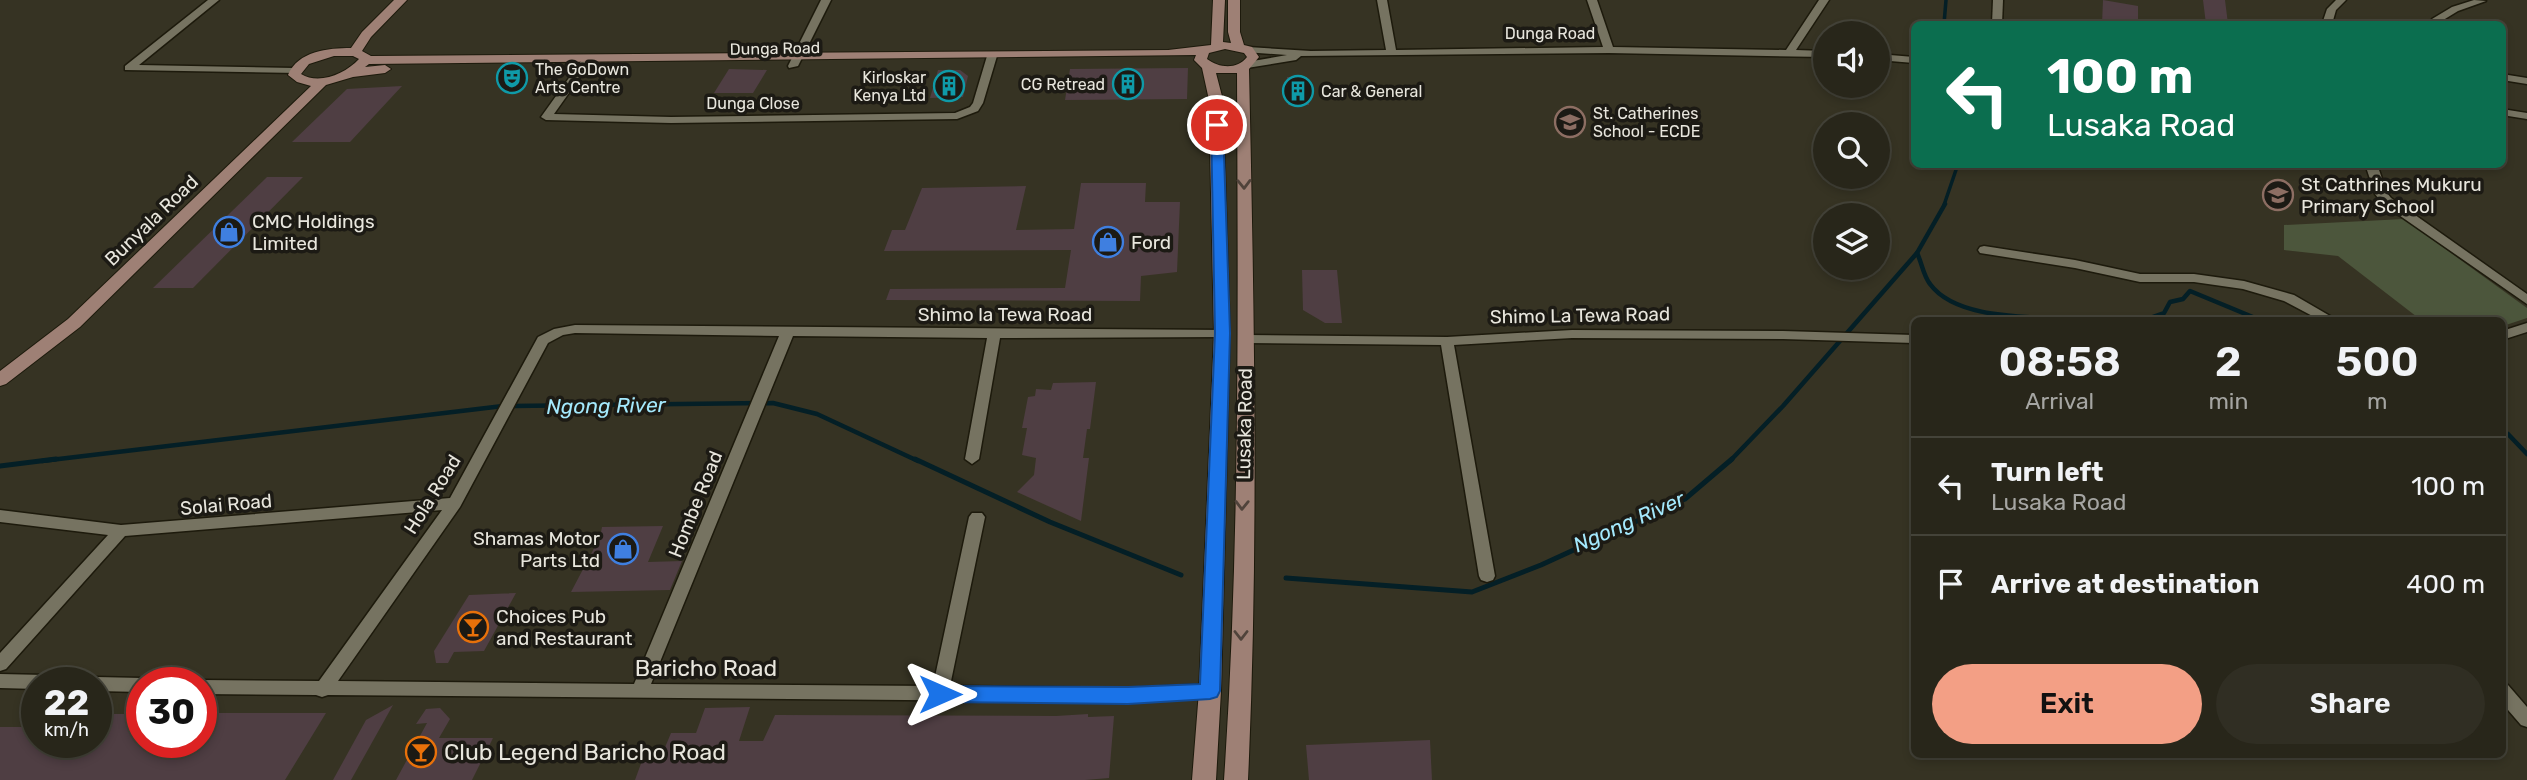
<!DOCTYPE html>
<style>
:root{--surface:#28261a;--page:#302e23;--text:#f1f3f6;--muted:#a5a5a2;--line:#444339;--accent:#f39f85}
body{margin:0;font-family:Rubik,sans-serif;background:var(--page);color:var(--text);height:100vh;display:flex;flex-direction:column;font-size:26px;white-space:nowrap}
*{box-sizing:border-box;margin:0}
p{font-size:23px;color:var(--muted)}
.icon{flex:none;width:38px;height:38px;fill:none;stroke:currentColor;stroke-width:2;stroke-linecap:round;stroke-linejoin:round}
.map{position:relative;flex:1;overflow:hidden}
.panel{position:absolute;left:1911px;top:317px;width:595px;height:441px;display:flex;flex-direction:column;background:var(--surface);border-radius:10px;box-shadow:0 4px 10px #0003,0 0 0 2px var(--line)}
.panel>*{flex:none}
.hud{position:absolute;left:1911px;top:21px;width:595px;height:147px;border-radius:10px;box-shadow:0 4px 10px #0003,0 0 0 2px var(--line);background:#0b6e4f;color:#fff;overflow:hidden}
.fabs{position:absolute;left:1813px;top:21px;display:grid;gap:14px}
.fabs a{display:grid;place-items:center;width:77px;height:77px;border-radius:50%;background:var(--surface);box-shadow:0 4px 10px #0003,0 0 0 2px var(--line);font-size:35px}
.speed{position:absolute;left:21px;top:667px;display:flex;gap:14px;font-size:35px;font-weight:700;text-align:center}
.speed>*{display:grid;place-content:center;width:91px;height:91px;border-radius:50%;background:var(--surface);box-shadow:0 4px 10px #0003,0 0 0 2px var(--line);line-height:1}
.speed small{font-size:18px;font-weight:400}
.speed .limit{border:10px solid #d22;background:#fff;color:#111}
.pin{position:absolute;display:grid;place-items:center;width:60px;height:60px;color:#fff;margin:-30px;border:4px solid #fff;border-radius:50%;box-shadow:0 2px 7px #0007}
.me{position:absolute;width:77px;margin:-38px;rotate:90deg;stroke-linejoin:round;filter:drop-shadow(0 0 5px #0008)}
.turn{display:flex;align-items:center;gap:24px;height:147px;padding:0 21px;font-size:32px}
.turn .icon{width:91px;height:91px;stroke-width:2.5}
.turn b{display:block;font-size:49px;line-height:60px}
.eta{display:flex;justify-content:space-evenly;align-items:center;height:119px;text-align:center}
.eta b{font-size:42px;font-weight:600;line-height:49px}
.primary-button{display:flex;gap:14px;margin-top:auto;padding:14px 21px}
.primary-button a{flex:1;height:80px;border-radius:42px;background:var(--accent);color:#111;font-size:28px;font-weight:600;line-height:80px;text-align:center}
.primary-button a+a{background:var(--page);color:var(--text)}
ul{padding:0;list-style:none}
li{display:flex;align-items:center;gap:21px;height:98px;padding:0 21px;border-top:2px solid var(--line)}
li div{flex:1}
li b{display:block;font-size:26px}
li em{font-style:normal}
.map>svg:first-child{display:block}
.green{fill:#4c563c}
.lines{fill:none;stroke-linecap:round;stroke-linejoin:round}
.stream-far2{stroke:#041f26;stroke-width:3.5}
.stream-far1{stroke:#041f26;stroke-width:4.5}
.stream{stroke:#041f26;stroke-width:5}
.building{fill:#4f3e43}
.street-casing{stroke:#1d1a0c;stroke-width:3}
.secondary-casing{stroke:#1d1a0c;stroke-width:2}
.street{fill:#767361;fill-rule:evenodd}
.secondary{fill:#9e8075;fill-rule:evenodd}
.oneway{stroke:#50433b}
.route{fill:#1a73e8;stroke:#114b97;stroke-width:2}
.labels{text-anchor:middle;stroke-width:7;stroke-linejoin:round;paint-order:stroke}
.far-street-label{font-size:16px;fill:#e8e6dd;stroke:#1c1a14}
.far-poi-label{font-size:16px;fill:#e8e6dd;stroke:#1c1a14;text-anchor:start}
.poi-label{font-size:19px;fill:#e8e6dd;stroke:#1c1a14;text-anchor:start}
.street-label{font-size:19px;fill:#e8e6dd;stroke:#1c1a14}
.water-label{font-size:21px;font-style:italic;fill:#a4e9fd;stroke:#1c1a14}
.near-street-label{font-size:23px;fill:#e8e6dd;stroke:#1c1a14}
.near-poi-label{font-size:23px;fill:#e8e6dd;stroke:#1c1a14;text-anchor:start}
</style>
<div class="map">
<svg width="2527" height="780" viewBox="0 0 2527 780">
<rect width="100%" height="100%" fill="#363323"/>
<path class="green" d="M2404 219 2527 308V318L2503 326 2502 320H2421L2338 256 2284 250V225Z"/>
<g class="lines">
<g class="stream-far2">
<path d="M1944 24 1946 0"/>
<path d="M1944 205 1958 164"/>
</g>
<g class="stream-far1">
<path d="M1917 253C1922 263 1923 275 1930 284 1957 321 2034 316 2076 320"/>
<path d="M2144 320 2164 313 2170 302 2183 299 2190 291 2260 320"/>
<path d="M512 406 773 403 817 414 918 461"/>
<path d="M2502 432 2508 434 2527 454"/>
<path d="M42 461 503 406"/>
<path d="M1730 461 1783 406 1917 253 1945 204"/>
</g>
<g class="stream">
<path d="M915 459 1050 522 1181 575"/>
<path d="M0 466 56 459"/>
<path d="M1286 578 1472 592 1541 565 1685 499 1732 459"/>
</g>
</g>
<g class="building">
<path d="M2103 0 2138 6V24H2102Z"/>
<path d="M2203 0H2225L2228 24H2206Z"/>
<path d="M1188 68 1187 99 1065 100 1070 69Z"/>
<path d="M729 69 767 70 753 93H714Z"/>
<path d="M938 70H960L968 76 963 97 930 98Z"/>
<path d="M1287 77H1307L1309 105H1288Z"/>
<path d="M402 86 350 142H292L347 89Z"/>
<path d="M267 177H303L193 288H153Z"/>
<path d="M1081 183H1146L1145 202H1180L1177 272 1141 276 1140 301 886 300 890 289 1065 288 1071 250 884 251 892 230H905L922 188 1026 186 1016 230 1074 229Z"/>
<path d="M1302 270H1337L1342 323H1325L1303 310Z"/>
<path d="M1096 382 1090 429H1087L1083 458H1089L1081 521 1017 492 1034 475 1036 458 1022 455 1027 428H1022L1028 397 1035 396 1036 389 1051 390 1053 383Z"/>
<path d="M663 526 648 562 682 561 670 590 571 592 600 537 602 527Z"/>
<path d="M516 593 484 651 454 652 448 663H436L434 651 469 595Z"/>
<path d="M393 705 351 780H333L366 720Z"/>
<path d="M750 707 739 741H763L775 715 1056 716 1088 714V717L1114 716 1109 778 1085 780H635L643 758 661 757 671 733H696L705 708Z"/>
<path d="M440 708 450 719 439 738H493L472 780H396L427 723 416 724 426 709Z"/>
<path d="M201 713H326L285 780H0V727H37V742H96V714H142V742H201Z"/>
<path d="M1430 740 1432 780H1309L1306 745Z"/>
</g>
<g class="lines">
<g class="street-casing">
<g id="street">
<path d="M208 0H219L139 65 294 68 299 71 298 73 125 70V66Z"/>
<path d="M821 0H831L798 66 789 68 788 66Z"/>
<path d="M1377 0H1387L1396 50 1603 47 1587 0H1597L1613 47 1786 50 1819 0H1829L1796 50 1825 51V57L1609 53 1301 56 1296 60 1247 68 1242 65 1247 62 1287 55 1244 52V48L1248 47 1311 51 1386 50Z"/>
<path d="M1993 0H2003L2002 24H1992Z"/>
<path d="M2336 0H2346L2336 10 2332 24H2322L2327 9Z"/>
<path d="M2474 0 2486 1 2458 11 2440 22 2441 24H2431L2432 19 2452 7Z"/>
<path d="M992 53 997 56 983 103 978 111 957 119 671 123 546 120 541 117 584 57 588 56 593 59 554 114 671 117 955 113 970 107 973 103 987 56Z"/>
<path d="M1878 54 1914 57V63L1878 60Z"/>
<path d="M2502 74 2527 78V84L2502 80Z"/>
<path d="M2502 109 2527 113V119L2502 115Z"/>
<path d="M2365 164H2377L2387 193 2391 198 2527 294V304L2383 204 2375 194Z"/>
<path d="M1984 246 2075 260 2140 274H2194L2244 281 2294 295 2337 320H2320L2284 301 2243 289 2194 282H2140L2075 268 1980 253 1978 250 1980 247Z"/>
<path d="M2527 323V332L2502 340V331Z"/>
<path d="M575 325 1227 330 1229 333 1227 336 1222 337 1000 338 979 459 972 464 965 459 987 338 793 336 651 684 933 686 969 517 972 513H982L985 517 950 686 1128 688 1210 684 1216 686 1219 691 1216 696 1128 702 328 695 322 697 316 695 201 694V682H195L201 680 319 681 442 510 125 536 6 669 0 671V653L108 535 0 522V510L121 525 450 498 538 337 554 329ZM575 333 779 336 634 684 338 681 460 507 548 343 563 335Z"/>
<path d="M1572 330 1783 331 1914 335V343L1783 339 1572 338 1454 345 1495 576 1493 580 1487 582 1481 580 1479 576 1441 345 1246 343 1239 339 1246 335 1447 337Z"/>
<path d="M0 674 45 675 51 677 54 682H37V689L0 688Z"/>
<path d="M96 677 142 678 149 682H142V692L96 691V682H88L90 679Z"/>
<path d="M2502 683 2508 685 2527 707V727L2521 725 2502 703Z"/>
</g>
</g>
<g class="secondary-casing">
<path id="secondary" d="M394 0H407L371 37 362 51 371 56 1168 50 1211 45 1213 0H1225L1223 42 1231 43 1228 32V0H1240V32L1244 45 1252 47 1259 57 1249 69C1254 305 1259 543 1248 780H1224C1240 545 1238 308 1237 73H1216L1223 100 1230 333 1221 691 1216 780H1192L1199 691 1214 333 1209 100 1202 68 1194 60 1196 55 369 64 365 67 385 65 391 69 385 73 353 77 326 85 80 327 6 384 0 386V371L68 319 311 86 297 82 288 75C298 51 328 48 351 48L362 32ZM1225 49 1244 53 1247 57C1237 70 1219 68 1207 59L1209 53ZM334 56H353L359 59C345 74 319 85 301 74L309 64Z"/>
</g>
<use href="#street" class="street"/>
<use href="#secondary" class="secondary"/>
</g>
<defs><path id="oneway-chevron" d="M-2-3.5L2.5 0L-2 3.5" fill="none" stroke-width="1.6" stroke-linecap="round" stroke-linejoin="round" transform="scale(1.75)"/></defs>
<g class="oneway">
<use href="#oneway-chevron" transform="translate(1244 184) rotate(89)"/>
<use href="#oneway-chevron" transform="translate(1242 505) rotate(91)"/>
<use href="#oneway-chevron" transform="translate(1241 635) rotate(90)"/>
</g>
<path class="route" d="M1217 121 1223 125 1230 333 1220 691 1217 697 1210 699 1128 704 940 702 933 700 930 694 933 688 940 686 1128 687 1200 684 1215 333 1211 125Z"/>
<defs>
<g id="theatre-ring" transform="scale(1.575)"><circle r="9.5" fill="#1c1a14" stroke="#0f9aa8" stroke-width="1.5"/><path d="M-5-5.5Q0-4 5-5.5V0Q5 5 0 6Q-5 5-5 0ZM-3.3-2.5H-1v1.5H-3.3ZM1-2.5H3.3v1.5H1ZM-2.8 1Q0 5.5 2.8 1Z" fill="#0f9aa8"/></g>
<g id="building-ring" transform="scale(1.575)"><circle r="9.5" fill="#1c1a14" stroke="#0f9aa8" stroke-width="1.5"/><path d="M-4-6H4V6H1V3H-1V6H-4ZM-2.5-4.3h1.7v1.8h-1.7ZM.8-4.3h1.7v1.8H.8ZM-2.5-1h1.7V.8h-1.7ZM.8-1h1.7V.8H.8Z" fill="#0f9aa8"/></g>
<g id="school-ring" transform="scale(1.575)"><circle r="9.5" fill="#1c1a14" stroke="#8d6e63" stroke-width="1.5"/><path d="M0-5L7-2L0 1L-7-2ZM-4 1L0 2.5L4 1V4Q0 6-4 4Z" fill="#8d6e63"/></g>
<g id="shop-ring" transform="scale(1.575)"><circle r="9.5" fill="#1c1a14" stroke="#3f7fe0" stroke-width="1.5"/><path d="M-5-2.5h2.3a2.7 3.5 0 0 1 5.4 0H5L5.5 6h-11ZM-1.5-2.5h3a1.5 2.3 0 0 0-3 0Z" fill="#3f7fe0"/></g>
<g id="bar-ring" transform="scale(1.575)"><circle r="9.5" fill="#1c1a14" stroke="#e8710a" stroke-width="1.5"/><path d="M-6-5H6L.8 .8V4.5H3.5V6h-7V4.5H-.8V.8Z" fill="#e8710a"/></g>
</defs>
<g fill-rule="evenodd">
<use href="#theatre-ring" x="512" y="78"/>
<use href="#building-ring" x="1128" y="84"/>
<use href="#building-ring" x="949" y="86"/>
<use href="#building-ring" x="1298" y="91"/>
<use href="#school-ring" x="1570" y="122"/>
<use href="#school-ring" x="2278" y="195"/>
<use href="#shop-ring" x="229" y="232"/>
<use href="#shop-ring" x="1108" y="242"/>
<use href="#shop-ring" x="623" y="549"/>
<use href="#bar-ring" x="473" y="627"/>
<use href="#bar-ring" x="421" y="752"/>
</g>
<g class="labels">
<g class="far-street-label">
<text x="1550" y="39">Dunga Road</text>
<text transform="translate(775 48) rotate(-1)" y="6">Dunga Road</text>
<text x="753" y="109">Dunga Close</text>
</g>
<g class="far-poi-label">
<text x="535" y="75">The GoDown<tspan x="535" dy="18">Arts Centre</tspan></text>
<text x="926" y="83" text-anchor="end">Kirloskar<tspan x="926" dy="18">Kenya Ltd</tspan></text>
<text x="1105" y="90" text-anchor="end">CG Retread</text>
<text x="1321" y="97">Car &amp; General</text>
<text x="1593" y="119">St. Catherines<tspan x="1593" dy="18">School - ECDE</tspan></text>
</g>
<g class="poi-label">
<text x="2301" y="191">St Cathrines Mukuru<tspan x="2301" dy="22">Primary School</tspan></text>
<text x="252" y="228">CMC Holdings<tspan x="252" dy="22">Limited</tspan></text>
<text x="1131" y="249">Ford</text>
<text x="600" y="545" text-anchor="end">Shamas Motor<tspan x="600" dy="22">Parts Ltd</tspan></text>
<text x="496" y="623">Choices Pub<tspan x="496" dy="22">and Restaurant</tspan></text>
</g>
<g class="street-label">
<text transform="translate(151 220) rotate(-44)" y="7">Bunyala Road</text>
<text x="1005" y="321">Shimo la Tewa Road</text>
<text transform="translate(1580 315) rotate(-1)" y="7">Shimo La Tewa Road</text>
<text transform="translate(1244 424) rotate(-89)" y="7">Lusaka Road</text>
<text transform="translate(432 494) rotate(-58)" y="7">Hola Road</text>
<text transform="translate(226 504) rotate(-5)" y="7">Solai Road</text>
<text transform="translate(695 504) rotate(-68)" y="7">Hombe Road</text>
</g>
<g class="water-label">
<text transform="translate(606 406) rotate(-1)" y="7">Ngong River</text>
<text transform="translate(1629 522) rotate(-24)" y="7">Ngong River</text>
</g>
<g class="near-street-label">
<text x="706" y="676">Baricho Road</text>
</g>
<g class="near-poi-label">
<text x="444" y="760">Club Legend Baricho Road</text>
</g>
</g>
</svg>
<div class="fabs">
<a><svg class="icon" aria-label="sound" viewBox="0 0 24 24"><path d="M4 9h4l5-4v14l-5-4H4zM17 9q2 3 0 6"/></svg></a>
<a><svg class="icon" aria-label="search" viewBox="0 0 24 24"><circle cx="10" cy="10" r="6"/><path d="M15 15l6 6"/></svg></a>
<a><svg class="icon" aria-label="layers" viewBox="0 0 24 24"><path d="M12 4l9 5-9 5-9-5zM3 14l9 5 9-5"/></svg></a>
</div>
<div class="speed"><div>22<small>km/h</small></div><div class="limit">30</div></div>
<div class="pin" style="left:1217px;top:125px;background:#d93025"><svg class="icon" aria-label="arrive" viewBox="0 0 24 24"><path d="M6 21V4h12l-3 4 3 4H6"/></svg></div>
<svg class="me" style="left:940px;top:694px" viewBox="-20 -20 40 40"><path d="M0-17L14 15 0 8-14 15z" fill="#1a73e8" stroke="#fff" stroke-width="4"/></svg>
<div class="hud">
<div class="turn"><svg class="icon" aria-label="left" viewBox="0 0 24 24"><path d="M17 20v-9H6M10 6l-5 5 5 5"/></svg><div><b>100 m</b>Lusaka Road</div></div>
</div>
<section class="panel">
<div class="eta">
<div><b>08:58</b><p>Arrival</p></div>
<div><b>2</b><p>min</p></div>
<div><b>500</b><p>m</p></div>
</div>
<ul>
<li><svg class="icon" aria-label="left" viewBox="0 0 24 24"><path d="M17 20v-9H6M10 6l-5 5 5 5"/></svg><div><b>Turn left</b><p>Lusaka Road</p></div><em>100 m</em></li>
<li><svg class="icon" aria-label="arrive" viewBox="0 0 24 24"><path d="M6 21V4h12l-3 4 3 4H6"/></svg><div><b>Arrive at destination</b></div><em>400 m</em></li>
</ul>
<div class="primary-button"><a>Exit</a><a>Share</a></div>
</section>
</div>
